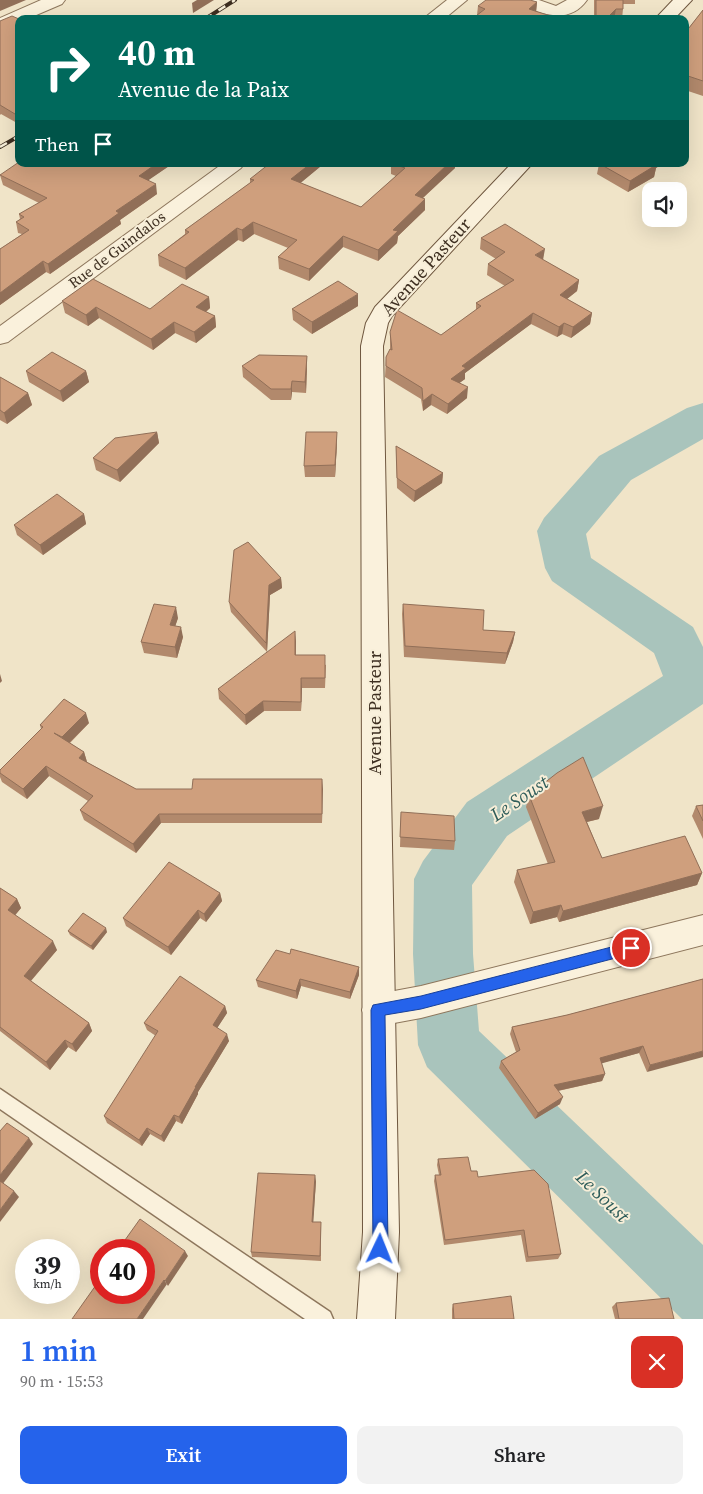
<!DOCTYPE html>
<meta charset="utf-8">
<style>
:root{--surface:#fff;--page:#f2f2f2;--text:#202124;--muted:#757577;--accent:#2563eb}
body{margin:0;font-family:"Source Serif 4",serif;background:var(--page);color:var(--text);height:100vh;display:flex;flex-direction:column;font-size:19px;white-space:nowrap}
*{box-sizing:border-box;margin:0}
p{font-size:16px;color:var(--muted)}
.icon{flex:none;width:28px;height:28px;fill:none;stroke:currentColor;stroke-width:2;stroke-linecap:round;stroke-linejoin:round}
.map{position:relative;height:1319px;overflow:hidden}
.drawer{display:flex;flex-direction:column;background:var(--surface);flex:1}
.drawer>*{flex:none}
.hud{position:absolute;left:15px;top:15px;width:674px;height:152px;border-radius:10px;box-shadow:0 5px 20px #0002;background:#00695c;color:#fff;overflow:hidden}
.controls{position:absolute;left:642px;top:182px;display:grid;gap:10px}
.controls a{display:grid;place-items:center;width:45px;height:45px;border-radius:10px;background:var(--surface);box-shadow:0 5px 20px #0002;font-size:25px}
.speed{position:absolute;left:15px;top:1239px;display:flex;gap:10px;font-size:25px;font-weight:700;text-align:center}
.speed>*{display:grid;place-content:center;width:65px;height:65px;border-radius:50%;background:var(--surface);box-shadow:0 5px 20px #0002;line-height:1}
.speed small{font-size:12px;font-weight:400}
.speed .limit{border:8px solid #d22;background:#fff;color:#111}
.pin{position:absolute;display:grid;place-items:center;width:42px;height:42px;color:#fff;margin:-21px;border:2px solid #fff;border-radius:50%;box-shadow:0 1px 5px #0007}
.me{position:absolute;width:55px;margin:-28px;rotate:2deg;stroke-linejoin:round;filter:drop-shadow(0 0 4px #0008)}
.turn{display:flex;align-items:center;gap:18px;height:105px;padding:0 20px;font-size:22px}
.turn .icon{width:65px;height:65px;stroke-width:2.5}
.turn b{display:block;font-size:35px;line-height:42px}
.then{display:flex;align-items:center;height:48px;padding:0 20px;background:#0003;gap:10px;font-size:19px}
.round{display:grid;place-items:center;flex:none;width:52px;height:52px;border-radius:10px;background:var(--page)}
.head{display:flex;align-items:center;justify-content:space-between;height:85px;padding:0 20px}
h1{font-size:30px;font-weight:600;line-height:38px;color:var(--accent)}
.cta{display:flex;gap:10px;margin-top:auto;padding:10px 20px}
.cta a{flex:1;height:58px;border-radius:10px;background:var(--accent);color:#fff;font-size:20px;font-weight:600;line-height:58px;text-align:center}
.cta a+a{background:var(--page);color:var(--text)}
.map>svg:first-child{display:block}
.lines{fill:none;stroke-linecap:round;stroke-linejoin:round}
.river{fill:#a9c4bc;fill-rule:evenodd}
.lane-casing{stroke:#8d765c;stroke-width:3}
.street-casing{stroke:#8d765c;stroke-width:2}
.secondary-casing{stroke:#6f573f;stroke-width:2}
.lane{fill:#faf1dc;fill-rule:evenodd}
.street{fill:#faf1dc;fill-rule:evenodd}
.secondary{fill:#faf1dc;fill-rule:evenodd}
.rail-casing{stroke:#3d2e20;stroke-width:4}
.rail{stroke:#f7eed8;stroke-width:2.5;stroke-dasharray:8;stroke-linecap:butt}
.wall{fill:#b2896c}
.shaded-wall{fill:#916f58}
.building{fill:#cf9f7d;stroke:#916f58}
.route{fill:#2563eb;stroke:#184099}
.labels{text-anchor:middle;stroke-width:4;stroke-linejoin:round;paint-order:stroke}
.far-street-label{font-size:15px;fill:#3d2e20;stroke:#f7eed8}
.street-label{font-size:18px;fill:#3d2e20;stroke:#f7eed8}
.water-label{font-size:19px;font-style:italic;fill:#2f5d5a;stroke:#f7eed8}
</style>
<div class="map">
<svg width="703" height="1319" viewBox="0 0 703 1319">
<rect width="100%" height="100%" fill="#f0e4c8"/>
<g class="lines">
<path class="river" d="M703 403V439L631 480 586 534 591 558 693 627 703 647V704L507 836 472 885 473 954 479 1031 703 1245V1319H682L427 1067 418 1045 413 954 414 879 423 861 467 802 663 676 654 653 552 581 545 568 537 531 544 518 599 456 687 408Z"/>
<g class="lane-casing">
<path id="lane" d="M0 1089 330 1312 333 1319H305L0 1109Z"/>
</g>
<g class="street-casing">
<g id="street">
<path d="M41 0H65L62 4 27 19H19V22L0 29V18Z"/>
<path d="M447 0H467L444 19H423Z"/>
<path d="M512 0H539L556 6 567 0H587C568 27 539 12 515 4Z"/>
<path d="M222 164H244L241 168 8 342 0 344V326Z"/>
<path d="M703 915V945L421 1018 378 1026 366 1021 362 1010 366 999 378 994 421 986Z"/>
</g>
</g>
<g class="secondary-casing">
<g id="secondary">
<path d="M673 0H692L674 19H655Z"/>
<path d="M511 164H532L392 316 388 323 383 346 399 1232 395 1319H357L363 1232 361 346 366 323 375 307Z"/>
</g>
</g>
<use href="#lane" class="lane"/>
<use href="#street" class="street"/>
<use href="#secondary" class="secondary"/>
<g class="rail-casing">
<g id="rail">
<path d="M205 19 235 0"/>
<path d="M0 147 19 136"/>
</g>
</g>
<use href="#rail" class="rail"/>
</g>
<g class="wall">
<path d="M594 0H635V4H623V9L622 19H594Z"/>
<path d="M537 2 536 11 477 15 478 6Z"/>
<path d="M703 10V96L685 90V33Z"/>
<path d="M0 21 17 123 1 114 0 115Z"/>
<path d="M19 164H172L148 180 157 194 120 220 121 224 50 274 46 272 0 305V249L22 234 18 233 16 222 20 219 19 214 39 203 3 185 0 175Z"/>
<path d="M391 164H455V168L423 198 425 210 398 236 397 243 378 261 343 247 309 281 279 269 278 257 288 248 254 234 243 242 238 240 186 280 159 266 158 255 185 234V230L250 183V179L321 166 300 183 361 207 396 176 391 174Z"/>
<path d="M599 164H662L656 168 654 177 628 192 597 174Z"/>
<path d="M481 238 543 260 579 280 577 291 567 299 592 313 590 324 571 338 562 334 557 337 531 324 465 373V379L459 383 467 398 447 414 431 405 423 411 421 399 385 377 386 357 390 350V332L441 335 476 310V303L505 286 487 275 488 264 496 259 480 249Z"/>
<path d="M209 297 210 308 206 312 215 316 216 327 196 343 175 333 153 350 99 318 88 326 65 313 62 301 150 309Z"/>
<path d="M358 306 312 334 293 320 292 309Z"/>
<path d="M307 356V367L306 393 292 392 291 400H271L243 377 242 366Z"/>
<path d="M26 371H86L89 382 63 402 29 382Z"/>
<path d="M0 377 28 393 32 405 7 424 0 420Z"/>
<path d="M157 432 159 443 120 482 96 470 93 458Z"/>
<path d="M337 443 335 477H305L304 466Z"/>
<path d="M396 446 443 473 442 483 414 502 397 488Z"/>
<path d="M84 514 86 524 43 555 17 535 14 525Z"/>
<path d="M281 578 282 588 270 595 267 652 231 612 229 602Z"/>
<path d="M403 604 483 630 515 632 513 642 505 664 404 657 402 614Z"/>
<path d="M178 618 175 626 183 637 177 658 144 653 141 642Z"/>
<path d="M296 641V655L326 665 325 688H302L301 711H264L246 725 219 699 218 689Z"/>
<path d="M89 723 70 743 84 752 87 762 136 789H192L322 779V823H161L136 853 84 820 80 810 88 801 49 776 27 799 2 782 0 777V770L41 729 40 725Z"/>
<path d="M529 795 599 819 587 822 602 858 702 873 697 885 559 922 557 917 530 924 514 882 517 870 548 864 526 807Z"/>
<path d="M703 805V839L692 816 696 806Z"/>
<path d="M401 812 455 841 454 850 400 847Z"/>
<path d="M0 888 17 899 21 908 15 915 57 950 31 981 89 1023 92 1031 76 1052 68 1047 50 1070 0 1031Z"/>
<path d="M220 893 222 901 206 922 200 918 171 955 126 926 123 918Z"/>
<path d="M68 931 107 932 93 950 70 935Z"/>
<path d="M290 954 359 967V975L350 999 301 986 297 999 258 987 256 980Z"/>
<path d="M703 979 647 1072 639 1053 601 1063 605 1074 602 1081 558 1091 560 1104 535 1119 499 1068 501 1061 516 1052 510 1034 512 1027 567 1015Z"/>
<path d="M225 1006 227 1013 217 1028 229 1041 198 1092V1094L182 1124 176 1121 164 1142 150 1134 142 1146 107 1123 104 1116 156 1036 147 1030 144 1023Z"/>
<path d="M438 1159 471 1171 561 1254 558 1259 526 1262 521 1235 444 1245 434 1181 435 1175H439L437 1165Z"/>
<path d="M316 1181 313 1222 321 1227V1261L252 1257 251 1252Z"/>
<path d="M616 1303 674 1319H615L612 1307Z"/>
<path d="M453 1304 514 1319H452V1309Z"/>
</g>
<g class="shaded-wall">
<path d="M0 0H26L0 11Z"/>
<path d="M197 0H214L193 13 192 3Z"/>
<path d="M537 2 536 13 529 9Z"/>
<path d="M616 9 614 19H606Z"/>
<path d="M19 111V122L17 123 15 114Z"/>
<path d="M156 164H172L140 186 139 176Z"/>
<path d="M310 164H321V166L291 191V179Z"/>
<path d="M448 164H455V168L414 206 415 195Z"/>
<path d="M649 164H662L656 168 654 177 628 192 630 181Z"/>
<path d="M156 184 157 194 120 220 121 224 50 274 48 264 116 211Z"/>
<path d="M425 199V210L398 236 397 243 378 261V250L393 230Z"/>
<path d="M253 222 254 234 243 242 242 230Z"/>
<path d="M237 228 238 240 186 280 185 268Z"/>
<path d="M343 236V247L309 281V269Z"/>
<path d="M545 249 543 260 535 255Z"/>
<path d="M43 261 46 272 0 305V293Z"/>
<path d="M579 280 577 291 558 306 560 295Z"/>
<path d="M358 294V306L312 334V322Z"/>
<path d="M209 297 210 308 198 318 196 307Z"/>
<path d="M96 307 99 318 88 326 86 315Z"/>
<path d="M533 313 531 324 465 373V379L450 390 451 379 462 366Z"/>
<path d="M592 313 590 324 571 338 573 327Z"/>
<path d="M215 316 216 327 196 343 194 332Z"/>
<path d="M174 322 175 333 153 350 151 339Z"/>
<path d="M564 323 562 334 557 337 559 327Z"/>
<path d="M307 356V367L306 393 305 382Z"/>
<path d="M86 371 89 382 63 402 60 391Z"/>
<path d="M292 381V392L291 400V389Z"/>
<path d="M468 387 467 398 447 414 448 404Z"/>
<path d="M28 393 32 405 7 424 4 413Z"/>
<path d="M432 394 431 405 423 411V401Z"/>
<path d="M157 432 159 443 120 482 117 470Z"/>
<path d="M337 432V443L335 477V465Z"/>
<path d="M443 473 442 483 414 502 415 491Z"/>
<path d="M84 514 86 524 43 555 40 545Z"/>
<path d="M281 578 282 588 270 595 267 652 266 643 269 585Z"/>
<path d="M176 607 178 618 172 636 170 625Z"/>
<path d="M181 627 183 637 177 658 175 647Z"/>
<path d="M295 631 296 641 295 665Z"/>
<path d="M515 632 513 642 505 664 507 653Z"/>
<path d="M0 674 2 681 0 683Z"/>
<path d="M301 678 302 688 301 711Z"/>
<path d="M263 701 264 711 246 725 245 715Z"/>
<path d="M86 713 89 723 65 747 62 737Z"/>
<path d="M84 752 87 762 82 768 79 758Z"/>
<path d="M46 766 49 776 27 799 23 789Z"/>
<path d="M322 779 323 789 322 823Z"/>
<path d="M603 806 599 819 578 824 582 812Z"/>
<path d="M159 814 161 823 136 853 133 844Z"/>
<path d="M702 873 697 885 559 922 563 911Z"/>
<path d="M220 893 222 901 206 922 204 914Z"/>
<path d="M17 899 21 908 12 919 8 910Z"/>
<path d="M561 905 557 917 530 924 533 912Z"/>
<path d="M198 910 200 918 171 955 168 947Z"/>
<path d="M106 928 107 932 93 950 91 946Z"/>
<path d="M53 941 57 950 28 984 24 976Z"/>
<path d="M359 967V975L350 999V992Z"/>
<path d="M300 979 301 986 297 999 296 991Z"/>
<path d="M225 1006 227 1013 214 1033 213 1025Z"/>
<path d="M89 1023 92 1031 76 1052 72 1044Z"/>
<path d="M227 1034 229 1041 198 1092V1094L182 1124 179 1117 195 1087Z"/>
<path d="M65 1040 68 1047 50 1070 46 1062Z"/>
<path d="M643 1046 639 1053 596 1065 600 1058Z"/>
<path d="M703 1051V1057L647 1072 650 1065Z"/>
<path d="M605 1074 602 1081 552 1092 554 1085Z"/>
<path d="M563 1097 560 1104 535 1119 538 1113Z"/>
<path d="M174 1115 176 1121 164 1142 161 1136Z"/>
<path d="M147 1128 150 1134 142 1146 139 1140Z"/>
<path d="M29 1138 33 1144 2 1185 0 1182V1175Z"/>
<path d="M315 1175 316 1181 313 1227 312 1222Z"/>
<path d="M14 1191 19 1197 0 1222V1210Z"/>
<path d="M185 1251 188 1256 168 1286 165 1281Z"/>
<path d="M164 1280 167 1284 143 1319H137Z"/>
</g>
<g class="building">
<path d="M486 0H530L537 2 529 9 560 19H472L485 9 478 6Z"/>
<path d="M596 0H623V9H616L606 19H596Z"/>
<path d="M703 10V81L685 75V33Z"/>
<path d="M12 16 19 19V111L15 114 0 105V21Z"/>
<path d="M19 162V164H156L139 176 156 184 116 211 119 213 48 264 43 261 0 293V249L29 230 16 222 24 217 19 214 47 198 0 175Z"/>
<path d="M269 164H310L291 179 361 207 405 168 394 164H448L415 195 425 199 393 230 398 231 378 250 343 236 309 269 278 257 297 240 253 222 242 230 237 228 185 268 158 255 189 232 185 230 254 180 250 179Z"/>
<path d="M600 164H653L656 165 630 181Z"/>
<path d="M505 224 545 249 535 255 579 280 560 295 592 313 573 327 564 323 559 327 533 313 462 366 466 368 451 379 468 387 448 404 432 394 423 401 422 388 386 366V357L390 349 392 350 390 332 397 310 441 335 481 306 476 303 514 280 488 264 505 252 481 238Z"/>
<path d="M93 279 150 309 182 284 209 297 196 307 215 316 194 332 174 322 151 339 96 307 86 315 62 301Z"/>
<path d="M338 281 358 294 312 322 292 309Z"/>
<path d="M52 352 86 371 60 391 26 371Z"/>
<path d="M259 355 307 356 305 382 292 381 291 389H271L242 366Z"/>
<path d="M0 377 28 393 4 413 0 410Z"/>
<path d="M157 432 117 470 93 458 115 438Z"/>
<path d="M306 432H337L335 465 304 466Z"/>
<path d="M396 446 443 473 415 491 397 478Z"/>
<path d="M57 494 84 514 40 545 14 525Z"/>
<path d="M248 542 281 578 269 585 266 643 229 602 234 550Z"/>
<path d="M154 604 176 607 170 625 181 627 175 647 141 642Z"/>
<path d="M403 604 484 610 483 630 515 632 507 653 405 646Z"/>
<path d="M295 631V655H325V678H301V702L263 701 245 715 218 689Z"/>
<path d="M64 699 86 713 62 737 54 733 84 752 79 758 136 789H192L193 779H322V814H159L133 844 80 810 93 796 46 766 23 789 0 773V770L43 727 40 725Z"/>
<path d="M583 757 603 806 582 812 602 858 685 836 702 873 563 911 561 905 533 912 517 870 555 862 529 795 557 773Z"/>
<path d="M703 805V821L696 806Z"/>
<path d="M401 812 454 816 455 841 400 837Z"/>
<path d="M169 862 220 893 204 914 198 910 168 947 123 918Z"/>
<path d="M0 888 17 899 8 910 53 941 24 976 89 1023 72 1044 65 1040 46 1062 0 1027Z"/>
<path d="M83 913 106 928 91 946 68 931Z"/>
<path d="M291 949 359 967 350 992 300 979 296 991 256 980 276 950 290 954Z"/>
<path d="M180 976 225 1006 213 1025 227 1034 195 1087H196L179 1117 174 1115 161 1136 147 1128 139 1140 104 1116 158 1031 144 1023Z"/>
<path d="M703 979V1051L650 1065 643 1046 600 1058 605 1074 554 1085 563 1097 538 1113 501 1061 520 1050 512 1027 567 1015Z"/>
<path d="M7 1123 29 1138 0 1175V1131Z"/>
<path d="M468 1157 471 1171H477L478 1177 534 1170 548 1184 561 1254 528 1257 524 1230 445 1240 435 1175H441L438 1159Z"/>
<path d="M258 1173 315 1175 312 1222H321L320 1256 251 1252Z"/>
<path d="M0 1181 14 1191 0 1210Z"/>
<path d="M140 1219 185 1251 165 1281 164 1280 137 1319H72L101 1278V1292H144V1250H121L122 1249 120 1247Z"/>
<path d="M511 1296 514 1319H454L453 1304Z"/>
<path d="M669 1298 674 1319H619L616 1303Z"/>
</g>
<path class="route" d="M631 942 636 944 638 948 636 953 631 954 421 1009 385 1015 388 1249 386 1255 380 1257 375 1255 373 1249 371 1010 373 1005 421 996Z"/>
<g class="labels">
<g class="far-street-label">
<text transform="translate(117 250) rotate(-37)" y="5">Rue de Guindalos</text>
</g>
<g class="street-label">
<text transform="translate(426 267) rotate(-48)" y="6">Avenue Pasteur</text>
<text transform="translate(375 713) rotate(-90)" y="6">Avenue Pasteur</text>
</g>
<g class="water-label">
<text transform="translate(519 798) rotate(-34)" y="7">Le Soust</text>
<text transform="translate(603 1196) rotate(44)" y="7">Le Soust</text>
</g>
</g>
</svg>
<div class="controls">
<a><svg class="icon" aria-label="sound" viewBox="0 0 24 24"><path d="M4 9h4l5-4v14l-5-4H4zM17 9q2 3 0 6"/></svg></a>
</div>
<div class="speed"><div>39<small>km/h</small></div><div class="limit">40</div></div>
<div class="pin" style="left:631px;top:948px;background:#d93025"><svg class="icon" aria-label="arrive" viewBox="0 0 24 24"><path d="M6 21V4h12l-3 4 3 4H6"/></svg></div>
<svg class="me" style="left:380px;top:1249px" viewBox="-20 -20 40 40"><path d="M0-17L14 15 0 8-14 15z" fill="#2563eb" stroke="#fff" stroke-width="4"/></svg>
<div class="hud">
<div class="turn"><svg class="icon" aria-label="right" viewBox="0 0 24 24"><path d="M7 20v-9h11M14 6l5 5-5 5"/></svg><div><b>40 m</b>Avenue de la Paix</div></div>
<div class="then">Then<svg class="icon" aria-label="arrive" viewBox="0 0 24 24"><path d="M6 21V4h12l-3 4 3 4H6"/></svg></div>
</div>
</div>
<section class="drawer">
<div class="head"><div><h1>1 min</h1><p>90 m · 15:53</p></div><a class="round" style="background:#d93025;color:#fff"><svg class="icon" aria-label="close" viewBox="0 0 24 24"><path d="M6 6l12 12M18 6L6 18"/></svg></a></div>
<div class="cta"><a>Exit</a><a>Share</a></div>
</section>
